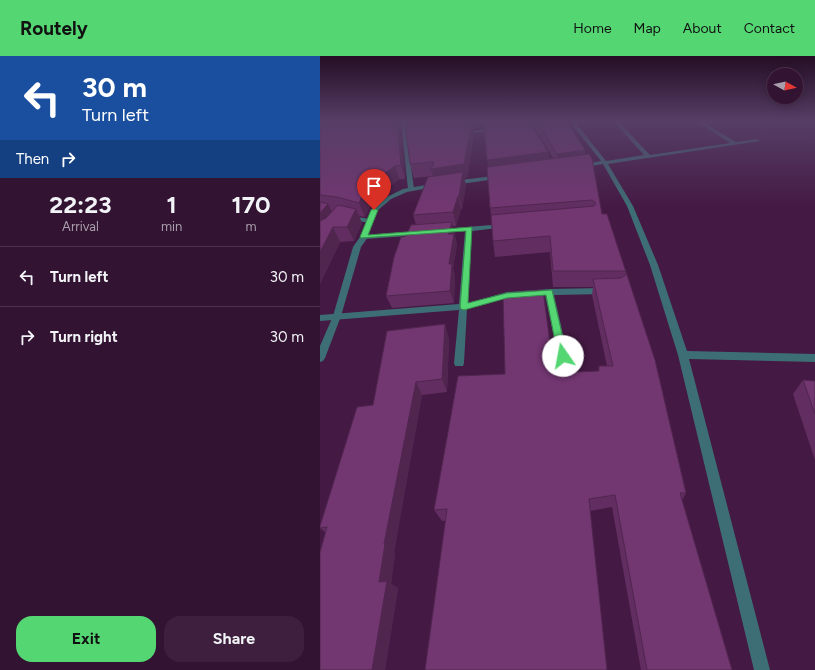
<!DOCTYPE html>
<style>
:root{--surface:#331332;--page:#3e203e;--text:#f1f3f6;--muted:#a99eac;--line:#4e324d;--accent:#54d672}
body{margin:0;font-family:Figtree,sans-serif;background:var(--page);color:var(--text);height:100vh;display:flex;flex-direction:column;font-size:15px;white-space:nowrap}
*{box-sizing:border-box;margin:0}
p{font-size:13px;color:var(--muted)}
.icon{flex:none;width:22px;height:22px;fill:none;stroke:currentColor;stroke-width:2;stroke-linecap:round;stroke-linejoin:round}
.map{position:relative;flex:1;overflow:hidden}
.details{display:flex;flex-direction:column;background:var(--surface);width:320px}
.details>*{flex:none}
.hud{background:#1a4fa0;color:#fff;overflow:hidden}
.needle{width:26px;rotate:98deg}
.controls{position:absolute;left:447px;top:12px;display:grid;gap:8px}
.controls a{display:grid;place-items:center;width:36px;height:36px;border-radius:50%;background:var(--surface);box-shadow:0 2px 10px #0003,0 0 0 1px var(--line);font-size:20px}
.pin{position:absolute;display:grid;place-items:center;width:34px;height:34px;color:#fff;margin:-41px -17px;border-radius:50% 50% 50% 0;rotate:-45deg;box-shadow:0 0 4px #0007}
.pin .icon{rotate:45deg}
.me{position:absolute;width:44px;margin:-22px;rotate:348deg;stroke-linejoin:round;filter:drop-shadow(0 0 3px #0008)}
.turn{display:flex;align-items:center;gap:14px;height:84px;padding:0 16px;font-size:18px}
.turn .icon{width:52px;height:52px;stroke-width:2.5}
.turn b{display:block;font-size:28px;line-height:34px}
.then{display:flex;align-items:center;height:38px;padding:0 16px;background:#0003;gap:8px;font-size:15px}
.eta{display:flex;justify-content:space-evenly;align-items:center;height:68px;text-align:center}
.eta b{font-size:24px;font-weight:700;line-height:28px}
.cta{display:flex;gap:8px;margin-top:auto;padding:8px 16px}
.cta a{flex:1;height:46px;border-radius:16px;background:var(--accent);color:#111;font-size:16px;font-weight:700;line-height:46px;text-align:center}
.cta a+a{background:var(--page);color:var(--text)}
ul{padding:0;list-style:none}
li{display:flex;align-items:center;gap:12px;height:60px;padding:0 16px;border-top:1px solid var(--line)}
li div{flex:1}
li b{display:block;font-size:15px}
li em{font-style:normal}
header{display:flex;align-items:center;gap:24px;box-sizing:border-box;height:56px;padding:0 20px;background:var(--accent);color:#111}
header strong{font-size:19px}
nav{display:flex;gap:22px;margin-inline-start:auto;font-size:14px}
main{display:flex;flex:1;min-height:0}
.map>svg:first-child{display:block}
.lines{fill:none;stroke-linecap:round;stroke-linejoin:round}
.lane{fill:#3e6e75;fill-rule:evenodd}
.street{fill:#3e6e75;fill-rule:evenodd}
.wall{fill:#622e61}
.shaded-wall{fill:#50264f}
.building{fill:#723671;stroke:#50264f}
.route{fill:#54d672;stroke:#378b4a}
</style>
<header>
<strong>Routely</strong>
<nav><a>Home</a><a>Map</a><a>About</a><a>Contact</a></nav>
</header>
<main>
<section class="details">
<div class="hud">
<div class="turn"><svg class="icon" aria-label="left" viewBox="0 0 24 24"><path d="M17 20v-9H6M10 6l-5 5 5 5"/></svg><div><b>30 m</b>Turn left</div></div>
<div class="then">Then<svg class="icon" aria-label="right" viewBox="0 0 24 24"><path d="M7 20v-9h11M14 6l5 5-5 5"/></svg></div>
</div>
<div class="eta">
<div><b>22:23</b><p>Arrival</p></div>
<div><b>1</b><p>min</p></div>
<div><b>170</b><p>m</p></div>
</div>
<ul>
<li><svg class="icon" aria-label="left" viewBox="0 0 24 24"><path d="M17 20v-9H6M10 6l-5 5 5 5"/></svg><div><b>Turn left</b></div><em>30 m</em></li>
<li><svg class="icon" aria-label="right" viewBox="0 0 24 24"><path d="M7 20v-9h11M14 6l5 5-5 5"/></svg><div><b>Turn right</b></div><em>30 m</em></li>
</ul>
<div class="cta"><a>Exit</a><a>Share</a></div>
</section>
<div class="map">
<svg width="495" height="614" viewBox="0 0 495 614">
<rect width="100%" height="100%" fill="#441943"/>
<g class="lines">
<g class="lane">
<path d="M81 66 85 67 94 133 91 135 88 133Z"/>
<path d="M177 72 179 74 140 78 138 77Z"/>
<path d="M27 159 49 163 52 165 49 167 25 162 24 161Z"/>
<path d="M185 168 187 169V171L152 175 148 247 187 236 229 233 285 232 289 235 285 238 234 239 248 300 246 303H240L238 300 225 239 187 242 147 253 144 307 143 310H135L134 307 139 254 0 265V259L139 248 145 175 121 177 117 175 121 173Z"/>
<path d="M100 175H103V179L44 183 40 181 44 179Z"/>
</g>
<g class="street">
<path d="M250 66H255L286 105 324 99 294 66H299L330 99 410 87 377 66H383L416 86 437 83 440 85 288 108 313 150 338 209 367 295 495 298V306L369 303 450 614H434L358 299 330 209 307 150 283 108 260 112 257 110 281 105Z"/>
<path d="M181 119 184 121 183 122 133 129 130 127 133 125Z"/>
<path d="M117 127 119 128V130L87 136 71 143 57 155 48 181 41 191 21 260 5 302 3 305 0 306V290L13 260 33 191 40 181 51 154 67 141 83 133Z"/>
</g>
</g>
<g class="wall">
<path d="M0 66H80L85 123H79L53 144 45 161 39 160 42 167 34 185 20 186 0 228Z"/>
<path d="M85 66H155L154 73H153L154 78 147 122H144L146 129 142 153H141L136 170H133L137 189 133 212 135 220 134 247 72 252 66 240 86 180 96 169 93 159 113 120 94 122 90 108Z"/>
<path d="M211 66H247L265 94V98L282 158H287L335 304 366 437 362 444 412 614H321L292 451 270 455 122 465 114 454 234 317 278 315 279 310H287L272 239 273 231H233L230 196 175 201 173 185 171 159 170 152 228 96 229 103 233 102Z"/>
<path d="M129 282 127 336 102 339 74 496 75 497 71 528 78 532 65 614 5 476 0 472V470L53 349Z"/>
<path d="M483 324 495 325V404L473 338Z"/>
</g>
<g class="shaded-wall">
<path d="M77 66H80L85 123 81 109Z"/>
<path d="M133 66H155L154 73H153L154 78 147 122H144L146 129 142 153 139 140 115 126 111 113Z"/>
<path d="M265 94V106L238 109 237 98Z"/>
<path d="M228 96 229 111 169 119 167 104Z"/>
<path d="M75 110 79 123 53 144 45 161 39 147 47 130Z"/>
<path d="M138 140 141 153 136 170 133 156Z"/>
<path d="M8 148 15 162 0 176V157Z"/>
<path d="M36 153 42 167 34 185 27 171Z"/>
<path d="M132 166 137 189 133 212 135 220 134 247 130 235 129 208 128 178Z"/>
<path d="M13 171 20 186 0 228V196Z"/>
<path d="M125 268 129 282 127 336 122 323Z"/>
<path d="M96 326 102 339 74 496 75 497 71 528 78 532 65 614H52L59 526 64 488Z"/>
</g>
<g class="building">
<path d="M0 66H77L81 109 75 110 47 130 39 147 17 141 0 139Z"/>
<path d="M85 66H135L136 67 152 66 144 108 111 113 114 106 90 108Z"/>
<path d="M164 66H210L228 96 167 104Z"/>
<path d="M217 66H247L265 94 237 98Z"/>
<path d="M269 98 272 103 282 158H287L335 304 366 437H360L412 614H327L295 439 269 443 287 614H105L127 453 114 454 138 320 185 318 183 238 223 234 234 317 279 315V310H293L273 223 301 222 307 218 305 215H233L230 180 173 185 171 159 274 150 276 147 272 144 170 152 167 111Z"/>
<path d="M143 116 139 140H138L133 156 93 159 108 121Z"/>
<path d="M0 146 8 148 0 157Z"/>
<path d="M18 149 36 153 27 171H13L0 196V165L6 162Z"/>
<path d="M132 166 128 178H134L129 208H132L130 235 66 240 74 201 81 181 86 180 91 169Z"/>
<path d="M125 268 122 323 96 326 64 488H65L59 526 67 525 52 614H0V496L7 471 0 472V470L37 351 53 349 67 275Z"/>
<path d="M483 324 495 325V358Z"/>
</g>
<linearGradient id="sky" x2="0" y2="1"><stop stop-color="#250e25"/><stop offset="0.43" stop-color="#563e66"/><stop offset="1" stop-color="#563e66" stop-opacity="0"/></linearGradient>
<rect width="495" height="152" fill="url(#sky)"/>
<path class="route" d="M54 152 58 154 48 179 152 171 148 247 187 237 232 234 247 300 246 302 243 303 238 300 226 239 187 242 144 254 141 253 140 251 146 175 41 182 40 181 51 154Z"/>
</svg>
<div class="controls">
<a><svg class="needle" viewBox="-14 -14 28 28"><path d="M0-13l5 13h-10z" fill="#e53935"/><path d="M0 13l5-13h-10z" fill="#a99eac"/></svg></a>
</div>
<div class="pin" style="left:54px;top:154px;background:#d93025"><svg class="icon" aria-label="arrive" viewBox="0 0 24 24"><path d="M6 21V4h12l-3 4 3 4H6"/></svg></div>
<svg class="me" style="left:243px;top:300px" viewBox="-20 -20 40 40"><circle r="19" fill="#fff"/><path d="M0-13L10 11 0 6-10 11z" fill="#54d672"/></svg>
</div>
</main>
